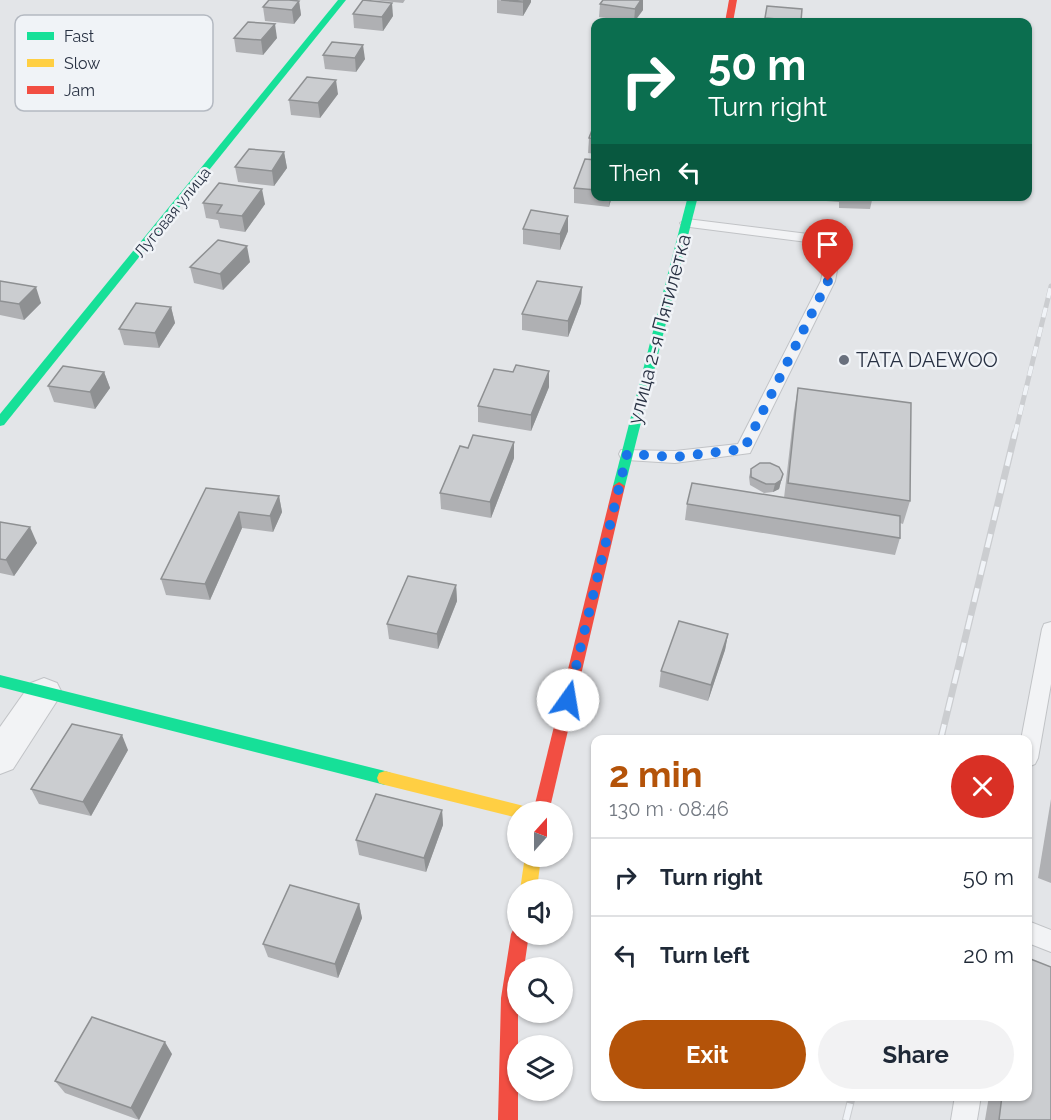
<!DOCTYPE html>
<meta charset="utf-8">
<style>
:root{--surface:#fff;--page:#f2f2f3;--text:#1f2937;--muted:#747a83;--line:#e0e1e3;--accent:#b45309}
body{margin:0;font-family:Raleway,sans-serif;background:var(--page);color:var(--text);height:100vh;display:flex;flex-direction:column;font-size:22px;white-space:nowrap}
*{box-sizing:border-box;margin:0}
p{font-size:20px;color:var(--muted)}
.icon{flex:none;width:33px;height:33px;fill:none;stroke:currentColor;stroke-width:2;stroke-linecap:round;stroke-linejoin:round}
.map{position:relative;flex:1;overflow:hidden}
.details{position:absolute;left:591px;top:735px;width:441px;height:366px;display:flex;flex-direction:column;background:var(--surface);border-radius:12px;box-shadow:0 2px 4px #0004}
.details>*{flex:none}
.guide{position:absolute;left:591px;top:18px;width:441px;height:183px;border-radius:12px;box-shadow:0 2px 4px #0004;background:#0b6e4f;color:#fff;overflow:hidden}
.needle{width:39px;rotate:21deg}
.buttons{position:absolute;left:507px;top:801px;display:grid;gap:12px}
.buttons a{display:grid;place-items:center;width:66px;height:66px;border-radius:50%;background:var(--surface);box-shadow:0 2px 4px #0004;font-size:30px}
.pin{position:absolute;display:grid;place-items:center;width:51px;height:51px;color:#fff;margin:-62px -26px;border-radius:50% 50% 50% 0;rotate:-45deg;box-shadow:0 0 6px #0007}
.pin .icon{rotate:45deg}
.me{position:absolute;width:66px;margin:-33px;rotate:13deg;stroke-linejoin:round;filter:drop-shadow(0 0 4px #0008)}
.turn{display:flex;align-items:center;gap:21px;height:126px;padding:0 18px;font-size:27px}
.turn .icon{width:78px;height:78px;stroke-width:2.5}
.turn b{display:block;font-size:42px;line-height:51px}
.then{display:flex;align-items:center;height:57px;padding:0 18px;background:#0003;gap:12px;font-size:22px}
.round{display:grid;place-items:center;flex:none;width:63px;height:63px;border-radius:32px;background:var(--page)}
.head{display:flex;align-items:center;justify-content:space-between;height:102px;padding:0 18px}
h1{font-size:36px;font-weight:700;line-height:45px;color:var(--accent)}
.button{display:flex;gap:12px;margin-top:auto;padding:12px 18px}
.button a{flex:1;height:69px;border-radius:36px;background:var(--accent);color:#fff;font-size:24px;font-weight:700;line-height:69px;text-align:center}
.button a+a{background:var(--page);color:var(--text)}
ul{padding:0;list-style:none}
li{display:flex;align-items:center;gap:18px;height:78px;padding:0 18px;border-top:2px solid var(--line)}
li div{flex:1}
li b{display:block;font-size:22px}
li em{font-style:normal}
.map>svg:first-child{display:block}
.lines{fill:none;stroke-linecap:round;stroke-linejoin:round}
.lane-casing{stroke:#c1c3c6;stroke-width:2}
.street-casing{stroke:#c1c3c6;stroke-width:2}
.lane{fill:#f2f3f5;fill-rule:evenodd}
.street{fill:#f2f3f5;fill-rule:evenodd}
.fast{fill:#16e098;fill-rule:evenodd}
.slow{fill:#ffcf43;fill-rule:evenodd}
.jam{fill:#f24e42;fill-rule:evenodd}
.rail-far2-casing{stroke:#cbcdd0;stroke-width:5}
.rail-far1-casing{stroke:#cbcdd0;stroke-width:7}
.rail-casing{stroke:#cbcdd0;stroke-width:8}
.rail-far2{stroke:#f0f3f7;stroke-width:4;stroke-dasharray:10;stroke-linecap:butt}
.rail-far1{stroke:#f0f3f7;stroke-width:4.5;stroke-dasharray:14;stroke-linecap:butt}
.rail{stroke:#f0f3f7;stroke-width:6;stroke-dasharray:17;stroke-linecap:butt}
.wall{fill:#afb0b3}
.shaded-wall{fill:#8e9092}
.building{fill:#cbcdd0;stroke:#8e9092;stroke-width:1.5}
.route{stroke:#1a73e8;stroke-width:10;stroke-dasharray:0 18}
.poi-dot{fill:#69707d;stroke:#f0f3f7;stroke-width:2}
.labels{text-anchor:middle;stroke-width:5;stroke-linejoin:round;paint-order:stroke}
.far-street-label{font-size:16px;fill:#283143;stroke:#f0f3f7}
.street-label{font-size:20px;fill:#283143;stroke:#f0f3f7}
.poi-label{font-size:20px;fill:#283143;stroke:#f0f3f7;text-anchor:start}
.key{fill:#f0f3f7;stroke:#b4b9c1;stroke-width:1.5}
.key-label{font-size:16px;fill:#283143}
</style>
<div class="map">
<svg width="1051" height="1120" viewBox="0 0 1051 1120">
<rect width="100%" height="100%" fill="#e3e5e8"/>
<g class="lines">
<g class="lane-casing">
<g id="lane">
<path d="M687 219 824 236 841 249 835 281 750 453 675 463 627 460 621 458 619 454 621 450 675 451 738 444 821 281 827 250 815 243 682 226 680 223Z"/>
<path d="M1051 622V684L1038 758 1035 764 1028 767V740H1021L1042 629 1044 624Z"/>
<path d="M1028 921 1051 930V952L1028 943Z"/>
<path d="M955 1096H981L977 1120H951Z"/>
</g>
</g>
<g class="street-casing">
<path id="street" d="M44 678 57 683 62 693 13 769 0 774V727L31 683Z"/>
</g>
<use href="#lane" class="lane"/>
<use href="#street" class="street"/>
<g class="fast">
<path d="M338 0H346L4 425 0 426V414Z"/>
<path d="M688 196H698L625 486 619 490 613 486Z"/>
<path d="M0 675 385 771 391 773 393 778 391 783 385 785 0 687Z"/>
</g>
<g class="slow">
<path d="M385 771 520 805 526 807 528 812H518V818L385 785 379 783 377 778 379 773Z"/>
<path d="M525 856H541L537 890H520Z"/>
</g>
<g class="jam">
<path d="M729 0H737L733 22H725Z"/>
<path d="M619 482 625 486 549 812H533L613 486Z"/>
<path d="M518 927V934H529L524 968H518V1120H498L501 998 511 934 514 928Z"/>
</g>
<g class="rail-far2-casing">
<path id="rail-far2" d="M1015 434 1051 286"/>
</g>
<g class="rail-far1-casing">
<path id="rail-far1" d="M941 738 1015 433"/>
</g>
<g class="rail-casing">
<g id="rail">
<path d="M941 740 942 737"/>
<path d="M846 1120 852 1096"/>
</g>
</g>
<use href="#rail-far2" class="rail-far2"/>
<use href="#rail-far1" class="rail-far1"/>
<use href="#rail" class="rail"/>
</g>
<g class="wall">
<path d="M295 0 299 1 301 15 294 24 265 21 263 7Z"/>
<path d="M372 0H405L403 3Z"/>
<path d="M497 0 531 2 523 16 497 13Z"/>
<path d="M603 0H643V10L634 22 599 17 600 4Z"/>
<path d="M767 6 802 9 801 22H764Z"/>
<path d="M353 14 393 16 383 31 354 28Z"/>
<path d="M234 38H277L263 55 236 52Z"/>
<path d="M323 55 365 59 356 72 325 69Z"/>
<path d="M338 94 320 118 291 115 289 100Z"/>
<path d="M596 120V154L588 153 589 138Z"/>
<path d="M284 152 287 168 274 186 238 182 235 167Z"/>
<path d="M596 160V196H612L609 207 574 203V188Z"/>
<path d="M762 196H873L870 209 839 208V202Z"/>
<path d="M203 203 265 204 245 232 220 228 218 220 206 218Z"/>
<path d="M568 216V231L560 250 523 244V229Z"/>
<path d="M250 262 223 290 194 283 190 267Z"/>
<path d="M0 281 41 303 24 320 0 315Z"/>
<path d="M582 287 581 303 568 337 522 330V314Z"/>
<path d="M171 307 175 323 159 348 124 345 119 329Z"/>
<path d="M549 371V387L531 431 478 422V406L513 372Z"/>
<path d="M104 372 110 388 95 409 54 402 48 386Z"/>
<path d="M798 388 910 501 903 524 900 523V538L895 555 685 520 687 504 784 498 794 411Z"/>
<path d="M514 458 491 518 441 509 440 493Z"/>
<path d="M751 469 783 474 779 489 773 492 764 493 750 485 749 477Z"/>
<path d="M206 488 279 496 282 512 273 532 242 528 210 600 166 595 161 579Z"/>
<path d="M0 522 37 543 14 576 0 573Z"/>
<path d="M456 585 457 601 438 649 389 639 387 624Z"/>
<path d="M728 634 725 650 708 701 659 687 661 671Z"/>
<path d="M128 750 91 816 39 804 31 789Z"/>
<path d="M1051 799V883L1038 878Z"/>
<path d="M442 810 443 825 426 872 359 855 356 840Z"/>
<path d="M359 904 362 918 338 978 268 957 263 944Z"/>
<path d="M172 1054 139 1120 65 1093 55 1081Z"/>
<path d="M989 1096H1028L1051 1120H985Z"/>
</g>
<g class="shaded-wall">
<path d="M289 0H295L296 5 299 1 301 15 294 24 292 10Z"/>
<path d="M525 0H531V2L523 16V2Z"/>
<path d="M641 0H643V10L634 22 635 9Z"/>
<path d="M392 3 393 16 383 31 382 17Z"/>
<path d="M275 24 277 38 263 55 261 40Z"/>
<path d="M363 45 365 59 356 72 355 58Z"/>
<path d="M336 80 338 94 320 118 318 103Z"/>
<path d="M284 152 287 168 274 186 272 171Z"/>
<path d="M262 189 265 204 245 232 242 216Z"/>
<path d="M610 196H612L609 207Z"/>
<path d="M568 216V231L560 250V234Z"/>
<path d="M247 246 250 262 223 290 220 274Z"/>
<path d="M36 287 41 303 24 320 19 304Z"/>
<path d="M582 287 581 303 568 337V321Z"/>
<path d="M171 307 175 323 159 348 155 333Z"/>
<path d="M549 371V387L531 431V415Z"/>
<path d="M104 372 110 388 95 409 90 392Z"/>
<path d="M514 442V458L491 518 490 502Z"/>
<path d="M783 474 779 489 773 492 775 484Z"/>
<path d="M279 496 282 512 273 532 270 516Z"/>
<path d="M239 512 242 528 210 600 205 584Z"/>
<path d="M30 527 37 543 14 576 6 560Z"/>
<path d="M456 585 457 601 438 649 437 634Z"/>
<path d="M728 634 725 650 708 701 711 685Z"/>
<path d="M122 735 128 750 91 816 83 802Z"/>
<path d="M442 810 443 825 426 872 424 858Z"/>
<path d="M359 904 362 918 338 978 335 964Z"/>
<path d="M165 1042 172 1054 139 1120 131 1108Z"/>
</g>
<g class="building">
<path d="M269 0H289L299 1 292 10 263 7Z"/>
<path d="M363 0 392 3 382 17 353 14Z"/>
<path d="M501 0H525L523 2Z"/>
<path d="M603 0H641L635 9 600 4Z"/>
<path d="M767 6 802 9 801 21 765 18Z"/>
<path d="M248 22 275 24 261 40 234 38Z"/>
<path d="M332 42 363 45 355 58 323 55Z"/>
<path d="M307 77 336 80 318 103 289 100Z"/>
<path d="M596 120V139L589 138Z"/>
<path d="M249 149 284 152 272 171 235 167Z"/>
<path d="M585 159 596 160V190L574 188Z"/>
<path d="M219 183 262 189 242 216 217 213 222 205 203 203Z"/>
<path d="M531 210 568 216 560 234 523 229Z"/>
<path d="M218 240 247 246 220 274 190 267Z"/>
<path d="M0 281 36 287 19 304 0 301Z"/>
<path d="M537 281 582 287 568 321 522 314Z"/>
<path d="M136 303 171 307 155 333 119 329Z"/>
<path d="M516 365 549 371 531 415 478 406 494 369 513 372Z"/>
<path d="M63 366 104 372 90 392 48 386Z"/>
<path d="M798 388 911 403 910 501 788 483Z"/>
<path d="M473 435 514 442 490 502 440 493 460 446 468 448Z"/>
<path d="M760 463H770L779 467 783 474 781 480 775 484H766L751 477V469Z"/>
<path d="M692 483 900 516V538L687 504Z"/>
<path d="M206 488 279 496 270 516 239 512 205 584 161 579Z"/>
<path d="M0 522 30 527 6 560 0 559Z"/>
<path d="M408 576 456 585 437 634 387 624Z"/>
<path d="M679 621 728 634 711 685 661 671Z"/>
<path d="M72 724 122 735 83 802 31 789Z"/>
<path d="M376 794 442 810 424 858 356 840Z"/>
<path d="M290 885 359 904 335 964 263 944Z"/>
<path d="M1028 958 1051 967V1120H999L1002 1096H1028Z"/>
<path d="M92 1017 165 1042 131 1108 55 1081Z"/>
</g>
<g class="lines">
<path class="route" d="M568 700 627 454 675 457 744 449 828 281"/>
</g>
<circle class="poi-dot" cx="844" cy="360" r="6"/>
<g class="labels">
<g class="far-street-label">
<text transform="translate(172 212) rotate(-51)" y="6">Луговая улица</text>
</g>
<g class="street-label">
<text transform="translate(659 329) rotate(-75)" y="7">улица 2-я Пятилетка</text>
</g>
<g class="poi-label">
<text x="856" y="367">TATA DAEWOO</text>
</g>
</g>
<rect x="15" y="15" width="198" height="96" rx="9" class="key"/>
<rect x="27" y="32" width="27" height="8" fill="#16e098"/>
<rect x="27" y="59" width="27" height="8" fill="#ffcf43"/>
<rect x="27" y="86" width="27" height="8" fill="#f24e42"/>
<g class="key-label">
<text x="64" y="42">Fast</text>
<text x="64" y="69">Slow</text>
<text x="64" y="96">Jam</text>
</g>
</svg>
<div class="buttons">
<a><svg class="needle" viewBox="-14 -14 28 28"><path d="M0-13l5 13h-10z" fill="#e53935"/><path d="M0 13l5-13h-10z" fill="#747a83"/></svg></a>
<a><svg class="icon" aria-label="sound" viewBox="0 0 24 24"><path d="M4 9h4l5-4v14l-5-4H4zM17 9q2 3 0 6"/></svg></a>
<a><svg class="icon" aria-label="search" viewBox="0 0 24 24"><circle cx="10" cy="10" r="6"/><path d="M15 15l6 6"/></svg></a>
<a><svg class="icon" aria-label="layers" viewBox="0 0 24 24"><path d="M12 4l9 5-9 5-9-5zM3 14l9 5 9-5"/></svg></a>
</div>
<div class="pin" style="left:828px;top:281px;background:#d93025"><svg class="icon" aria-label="arrive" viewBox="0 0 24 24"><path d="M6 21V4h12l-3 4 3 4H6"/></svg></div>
<svg class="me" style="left:568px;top:700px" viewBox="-20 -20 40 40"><circle r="19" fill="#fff"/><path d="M0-13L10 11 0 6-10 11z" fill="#1a73e8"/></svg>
<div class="guide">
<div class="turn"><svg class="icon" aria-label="right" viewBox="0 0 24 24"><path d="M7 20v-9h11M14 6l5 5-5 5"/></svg><div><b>50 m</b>Turn right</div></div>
<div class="then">Then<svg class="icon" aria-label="left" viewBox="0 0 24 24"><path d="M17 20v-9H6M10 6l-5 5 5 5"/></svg></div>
</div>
<section class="details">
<div class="head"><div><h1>2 min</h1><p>130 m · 08:46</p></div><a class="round" style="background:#d93025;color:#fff"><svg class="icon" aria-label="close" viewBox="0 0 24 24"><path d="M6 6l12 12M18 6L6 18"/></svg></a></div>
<ul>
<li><svg class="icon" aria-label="right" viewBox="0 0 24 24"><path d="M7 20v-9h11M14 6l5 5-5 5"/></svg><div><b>Turn right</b></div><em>50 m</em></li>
<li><svg class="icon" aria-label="left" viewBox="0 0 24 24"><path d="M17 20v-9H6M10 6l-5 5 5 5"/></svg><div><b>Turn left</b></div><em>20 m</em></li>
</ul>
<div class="button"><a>Exit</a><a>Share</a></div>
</section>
</div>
